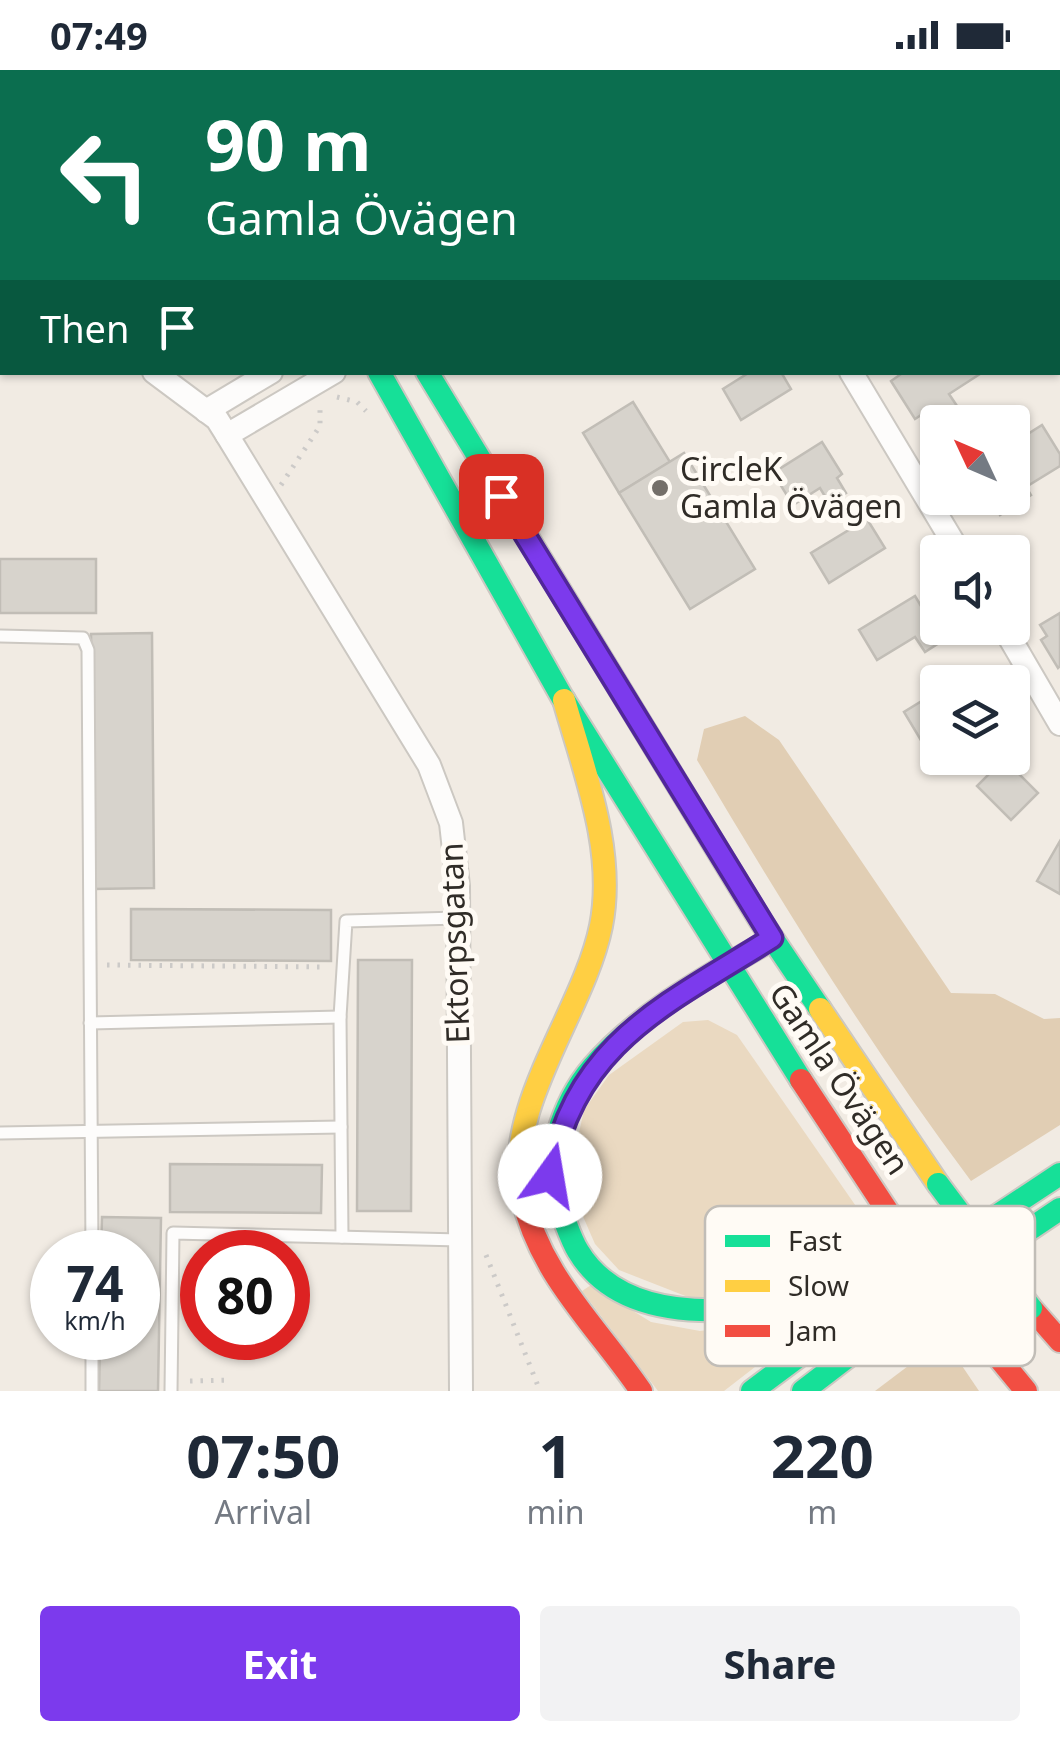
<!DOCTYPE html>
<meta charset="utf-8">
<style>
:root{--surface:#fff;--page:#f2f2f3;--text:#1f2937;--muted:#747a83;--accent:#7c3aed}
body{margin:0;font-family:"Noto Sans",sans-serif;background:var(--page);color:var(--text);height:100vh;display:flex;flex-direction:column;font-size:38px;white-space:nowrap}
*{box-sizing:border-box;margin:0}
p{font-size:32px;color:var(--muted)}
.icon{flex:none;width:55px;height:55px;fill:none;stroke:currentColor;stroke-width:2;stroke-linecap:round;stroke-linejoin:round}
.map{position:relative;height:1321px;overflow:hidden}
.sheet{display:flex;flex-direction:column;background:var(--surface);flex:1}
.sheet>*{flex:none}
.banner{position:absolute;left:0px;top:0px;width:1060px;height:305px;box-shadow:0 2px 8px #0004;background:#0b6e4f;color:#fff;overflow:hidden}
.needle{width:65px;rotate:314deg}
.controls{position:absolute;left:920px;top:335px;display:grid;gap:20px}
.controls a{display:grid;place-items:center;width:110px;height:110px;border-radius:10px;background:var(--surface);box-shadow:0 2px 8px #0004;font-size:50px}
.speed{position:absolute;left:30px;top:1160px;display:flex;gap:20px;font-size:50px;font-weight:700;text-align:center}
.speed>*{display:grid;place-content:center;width:130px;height:130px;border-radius:50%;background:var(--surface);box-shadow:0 2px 8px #0004;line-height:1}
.speed small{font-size:25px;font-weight:400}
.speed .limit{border:15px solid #d22;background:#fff;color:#111}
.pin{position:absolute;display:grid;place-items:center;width:85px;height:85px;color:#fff;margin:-42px;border-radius:20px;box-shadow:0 5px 15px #0006}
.me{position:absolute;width:110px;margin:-55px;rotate:13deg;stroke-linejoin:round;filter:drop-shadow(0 0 8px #0008)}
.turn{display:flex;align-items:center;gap:35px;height:210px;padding:0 40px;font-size:45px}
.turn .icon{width:130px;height:130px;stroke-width:2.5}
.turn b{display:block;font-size:70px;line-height:85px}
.then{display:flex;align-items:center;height:95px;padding:0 40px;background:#0003;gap:20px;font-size:38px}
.eta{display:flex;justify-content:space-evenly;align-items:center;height:170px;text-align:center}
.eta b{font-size:60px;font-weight:700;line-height:70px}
.primary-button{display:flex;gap:20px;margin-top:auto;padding:20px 40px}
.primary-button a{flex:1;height:115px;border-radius:10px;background:var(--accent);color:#fff;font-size:40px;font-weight:700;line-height:115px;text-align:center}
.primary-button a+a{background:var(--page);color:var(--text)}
.status{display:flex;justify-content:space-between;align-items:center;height:70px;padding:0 50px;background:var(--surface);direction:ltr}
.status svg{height:28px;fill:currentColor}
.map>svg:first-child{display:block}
.green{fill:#ead9c1}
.forest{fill:#e1ceb4}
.building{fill:#d7d3cc;stroke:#c1bdb6;stroke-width:2.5}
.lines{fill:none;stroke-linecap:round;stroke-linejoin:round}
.lane-casing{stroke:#ccc8c2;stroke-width:15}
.street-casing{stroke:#ccc8c2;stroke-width:26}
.fast-casing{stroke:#ccc8c2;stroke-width:26}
.slow-casing{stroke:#ccc8c2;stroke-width:26}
.jam-casing{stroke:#ccc8c2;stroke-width:26}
.path{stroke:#cccac8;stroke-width:5;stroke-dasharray:2.5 8;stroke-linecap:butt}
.lane{stroke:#fdfcfb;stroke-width:11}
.street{stroke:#fdfcfb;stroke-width:22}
.fast{stroke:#16e098;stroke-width:22}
.slow{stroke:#ffcf43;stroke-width:22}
.jam{stroke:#f24e42;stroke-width:22}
.fast-bridge-casing{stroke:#ccc8c2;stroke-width:26;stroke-linecap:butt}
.jam-bridge-casing{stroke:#ccc8c2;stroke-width:26;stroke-linecap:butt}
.fast-bridge{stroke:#16e098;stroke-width:22}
.jam-bridge{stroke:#f24e42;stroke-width:22}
.route-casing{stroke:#51269a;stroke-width:25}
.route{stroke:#7c3aed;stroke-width:18}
.poi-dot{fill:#746f69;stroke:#fffbf5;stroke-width:4}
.labels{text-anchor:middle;stroke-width:10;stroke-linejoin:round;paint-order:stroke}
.poi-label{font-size:32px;fill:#302c27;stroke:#fffbf5;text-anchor:start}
.street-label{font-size:32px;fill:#302c27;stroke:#fffbf5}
.key{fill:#fffbf5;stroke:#c1bdb7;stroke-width:2.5}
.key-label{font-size:28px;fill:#302c27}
</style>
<div class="status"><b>07:49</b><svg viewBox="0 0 49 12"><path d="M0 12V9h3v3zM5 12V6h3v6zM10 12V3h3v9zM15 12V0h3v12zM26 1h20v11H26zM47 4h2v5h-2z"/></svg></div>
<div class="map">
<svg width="1060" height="1321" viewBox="0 0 1060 1321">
<rect width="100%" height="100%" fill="#f1ebe3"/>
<g class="green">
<path d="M708 950 737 965 892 1188 820 1218 693 1229 619 1200 595 1174 568 1112 584 1040 609 1005 683 952Z"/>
<path d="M591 1215 651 1252 700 1261 823 1244 724 1321H658L582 1221Z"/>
</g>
<g class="forest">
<path d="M745 646 779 670 951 923 995 924 1044 949 1060 948V1055L971 1111C870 976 783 835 697 690L704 659Z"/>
<path d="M932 1278 954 1284 979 1321H875Z"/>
</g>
<g class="building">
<path d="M750 302H781L791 319 741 350 723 319Z"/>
<path d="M904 302H983L949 324 961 342 938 352 931 362 921 345 915 349 891 311Z"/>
<path d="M633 332 670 392 619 423 583 363Z"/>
<path d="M1042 355 1060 384V396L1026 417 1031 425 1000 445 989 428H1012V374Z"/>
<path d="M822 372 842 404 837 408 846 423 829 433 820 418 793 435 773 403Z"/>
<path d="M684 383 755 499 690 539 619 423Z"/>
<path d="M867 449 885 478 829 513 811 483Z"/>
<rect x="0" y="489" width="96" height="54"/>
<path d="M915 526 942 571 925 582 915 567 877 590 859 560Z"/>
<path d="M1060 543V596L1058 598 1041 570 1047 566 1040 555Z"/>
<path d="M152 563 154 818 94 819 91 564Z"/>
<path d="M938 621V676L932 666 922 672 904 642Z"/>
<path d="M1004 689 1038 723 1011 750 977 716Z"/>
<path d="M1060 771V824L1037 811Z"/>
<path d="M131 839 331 840V891L131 890Z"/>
<path d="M358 890H412L411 1141H357Z"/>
<path d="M170 1094 322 1095 321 1143 170 1142Z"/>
<path d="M102 1147 161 1148 158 1321H99L100 1268H138V1182H101Z"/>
</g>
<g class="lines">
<g class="lane-casing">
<g id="lane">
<path d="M0 566 83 568 88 580 92 1182"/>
<path d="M90 953 340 947"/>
<path d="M0 1063 341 1057"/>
<path d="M342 1167 340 947 346 851 458 848"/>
<path d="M92 1321V1268"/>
<path d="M171 1321 173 1163 460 1170"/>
</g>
</g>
<g class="street-casing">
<g id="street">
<path d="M1058 205H1060"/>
<path d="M0 260 2 261"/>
<path d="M154 302 217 349 227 365 429 695 451 753 458 816 461 1321"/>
<path d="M851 302 959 482"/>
<path d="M206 341 271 302"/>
<path d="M227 365 334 302"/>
<path d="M1004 558 1060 654"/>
</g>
</g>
<g class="fast-casing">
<g id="fast">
<path d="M204 0 205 2"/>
<path d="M252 0 254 2"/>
<path d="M379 302 562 627 801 1010"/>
<path d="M427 302 760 850 820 939"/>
<path d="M772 869C710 906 641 941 593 997 563 1032 541 1093 560 1139 566 1152 570 1168 578 1181 639 1283 823 1228 912 1202"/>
<path d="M752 1321 912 1202 1060 1104"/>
<path d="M803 1321 902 1245 1060 1139"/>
</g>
</g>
<g class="slow-casing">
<g id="slow">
<path d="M820 939 938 1114"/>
<path d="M522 1125C503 1037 584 941 601 856 616 781 584 701 564 630"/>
</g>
</g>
<g class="jam-casing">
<g id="jam">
<path d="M801 1010 894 1151"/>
<path d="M522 1125C539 1205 597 1256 641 1321"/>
<path d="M1031 1238 1060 1271"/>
<path d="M984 1270 1026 1321"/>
</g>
</g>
<g class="path">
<path d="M155 0 156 2"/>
<path d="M0 128H2"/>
<path d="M337 327 357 332 366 341"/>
<path d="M281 415 320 356V338"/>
<path d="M107 895 326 897"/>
<path d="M486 1185 540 1321"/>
<path d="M190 1311 232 1310"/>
</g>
<use href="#lane" class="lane"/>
<use href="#street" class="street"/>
<use href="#fast" class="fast"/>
<use href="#slow" class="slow"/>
<use href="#jam" class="jam"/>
<g class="fast-bridge-casing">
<path id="fast-bridge" d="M938 1114 1031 1238"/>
</g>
<g class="jam-bridge-casing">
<path id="jam-bridge" d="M894 1151 984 1270"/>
</g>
<use href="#fast-bridge" class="fast-bridge"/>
<use href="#jam-bridge" class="jam-bridge"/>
</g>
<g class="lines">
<g class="route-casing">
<path id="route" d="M501 426 772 868C666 935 575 972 550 1106"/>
</g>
<use href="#route" class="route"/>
</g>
<circle class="poi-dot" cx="660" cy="418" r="10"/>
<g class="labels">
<g class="poi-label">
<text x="680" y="411">CircleK<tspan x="680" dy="37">Gamla Övägen</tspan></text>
</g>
<g class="street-label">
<text transform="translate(455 873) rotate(-92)" y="11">Ektorpsgatan</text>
<text transform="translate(839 1009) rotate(56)" y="11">Gamla Övägen</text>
</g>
</g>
<rect x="705" y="1136" width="330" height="160" rx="15" class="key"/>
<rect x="725" y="1165" width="45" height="12" fill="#16e098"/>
<rect x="725" y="1210" width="45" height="12" fill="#ffcf43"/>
<rect x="725" y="1255" width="45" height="12" fill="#f24e42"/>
<g class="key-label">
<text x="788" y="1181">Fast</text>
<text x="788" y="1226">Slow</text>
<text x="788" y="1271">Jam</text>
</g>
</svg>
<div class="controls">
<a><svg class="needle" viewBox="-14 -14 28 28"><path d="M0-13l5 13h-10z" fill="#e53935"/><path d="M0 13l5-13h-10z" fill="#747a83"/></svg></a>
<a><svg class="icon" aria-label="sound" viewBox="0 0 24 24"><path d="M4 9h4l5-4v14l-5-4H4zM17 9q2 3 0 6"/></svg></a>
<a><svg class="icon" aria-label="layers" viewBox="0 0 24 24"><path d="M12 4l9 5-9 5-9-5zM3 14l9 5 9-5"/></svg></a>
</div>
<div class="speed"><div>74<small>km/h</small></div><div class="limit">80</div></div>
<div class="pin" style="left:501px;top:426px;background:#d93025"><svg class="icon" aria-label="arrive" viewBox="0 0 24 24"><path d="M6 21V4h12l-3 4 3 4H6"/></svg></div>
<svg class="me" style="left:550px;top:1106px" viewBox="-20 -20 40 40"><circle r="19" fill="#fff"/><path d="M0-13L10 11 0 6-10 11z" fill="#7c3aed"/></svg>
<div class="banner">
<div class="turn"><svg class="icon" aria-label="left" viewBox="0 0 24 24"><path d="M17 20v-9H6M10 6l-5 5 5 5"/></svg><div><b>90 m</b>Gamla Övägen</div></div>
<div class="then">Then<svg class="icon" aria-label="arrive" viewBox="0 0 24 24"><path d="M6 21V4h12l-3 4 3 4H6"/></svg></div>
</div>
</div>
<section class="sheet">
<div class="eta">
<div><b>07:50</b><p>Arrival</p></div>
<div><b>1</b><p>min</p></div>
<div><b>220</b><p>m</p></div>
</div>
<div class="primary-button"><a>Exit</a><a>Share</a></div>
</section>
